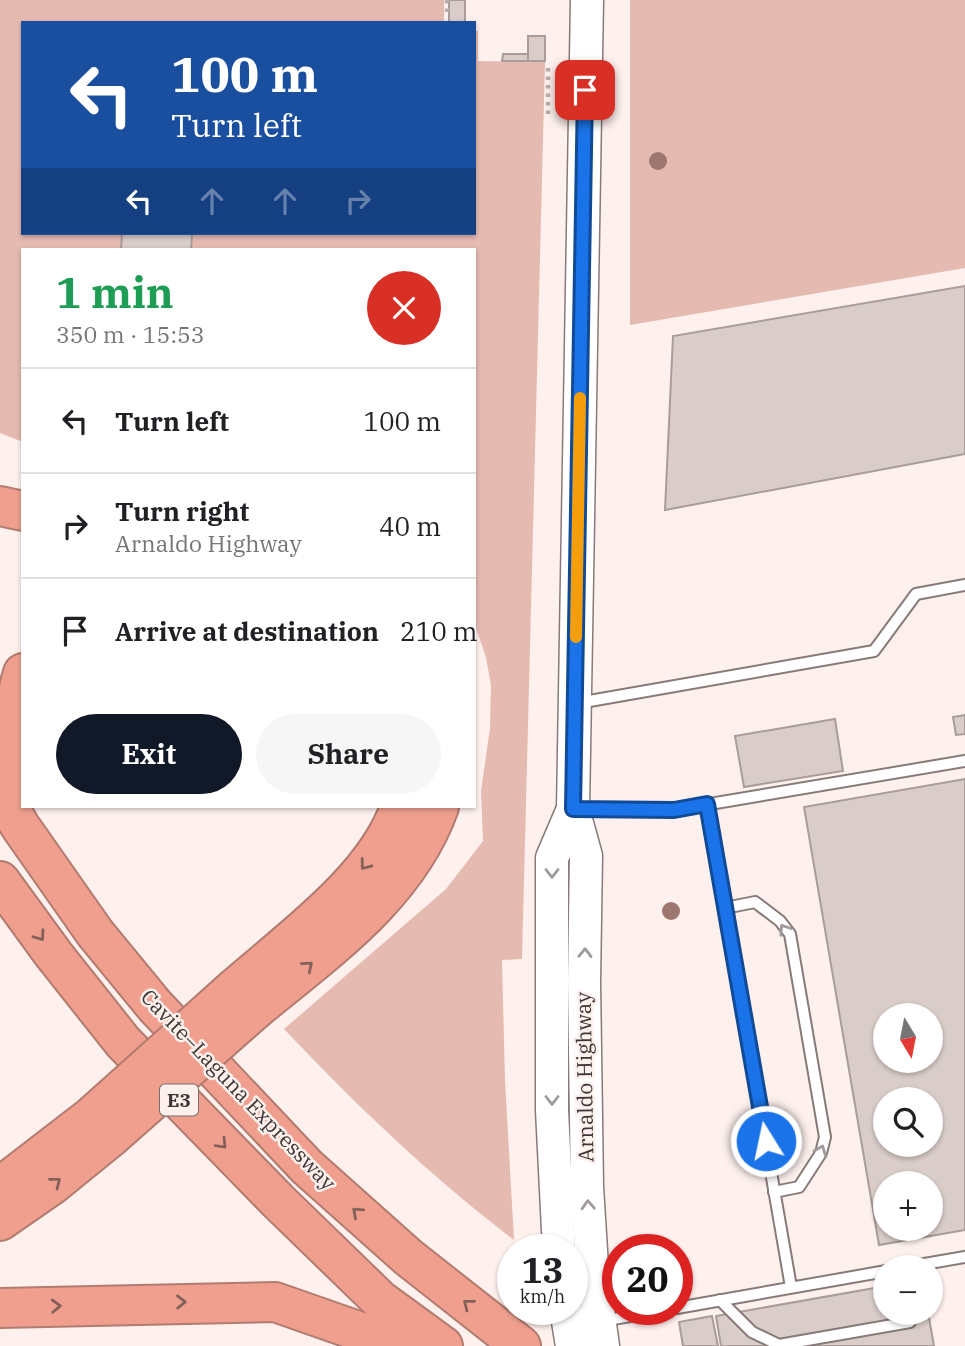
<!DOCTYPE html>
<meta charset="utf-8">
<style>
:root{--surface:#fff;--page:#f6f6f6;--text:#202124;--muted:#757577;--line:#e0e0e0;--accent:#111827}
body{margin:0;font-family:"IBM Plex Serif",serif;background:var(--page);color:var(--text);height:100vh;display:flex;flex-direction:column;font-size:26px;white-space:nowrap}
*{box-sizing:border-box;margin:0}
p{font-size:23px;color:var(--muted)}
.icon{flex:none;width:38px;height:38px;fill:none;stroke:currentColor;stroke-width:2;stroke-linecap:round;stroke-linejoin:round}
.map{position:relative;flex:1;overflow:hidden}
.panel{position:absolute;left:21px;top:248px;width:455px;height:560px;display:flex;flex-direction:column;background:var(--surface);border-radius:0px;box-shadow:0 2px 5px #0004}
.panel>*{flex:none}
.top-card{position:absolute;left:21px;top:21px;width:455px;height:214px;border-radius:0px;box-shadow:0 2px 5px #0004;background:#1a4fa0;color:#fff;overflow:hidden}
.needle{width:46px;rotate:170deg}
.buttons{position:absolute;left:873px;top:1003px;display:grid;gap:14px}
.buttons a{display:grid;place-items:center;width:70px;height:70px;border-radius:50%;background:var(--surface);box-shadow:0 2px 5px #0004;font-size:35px}
.speed{position:absolute;left:497px;top:1234px;display:flex;gap:14px;font-size:35px;font-weight:700;text-align:center}
.speed>*{display:grid;place-content:center;width:91px;height:91px;border-radius:50%;background:var(--surface);box-shadow:0 2px 5px #0004;line-height:1}
.speed small{font-size:18px;font-weight:400}
.speed .limit{border:10px solid #d22;background:#fff;color:#111}
.pin{position:absolute;display:grid;place-items:center;width:60px;height:60px;color:#fff;margin:-30px;border-radius:14px;box-shadow:0 4px 10px #0006}
.me{position:absolute;width:77px;margin:-38px;rotate:350deg;stroke-linejoin:round;filter:drop-shadow(0 0 5px #0008)}
.turn{display:flex;align-items:center;gap:24px;height:147px;padding:0 35px;font-size:32px}
.turn .icon{width:91px;height:91px;stroke-width:2.5}
.turn b{display:block;font-size:49px;line-height:60px}
.lanes{display:flex;align-items:center;height:66px;padding:0 35px;background:#0003;justify-content:center;gap:35px;direction:ltr}
.lanes .off{opacity:.35}
.round{display:grid;place-items:center;flex:none;width:74px;height:74px;border-radius:37px;background:var(--page)}
.headline{display:flex;align-items:center;justify-content:space-between;height:119px;padding:0 35px}
h1{font-size:42px;font-weight:700;line-height:52px;color:#1e9e55}
.primary-button{display:flex;gap:14px;margin-top:auto;padding:14px 35px}
.primary-button a{flex:1;height:80px;border-radius:42px;background:var(--accent);color:#fff;font-size:28px;font-weight:700;line-height:80px;text-align:center}
.primary-button a+a{background:var(--page);color:var(--text)}
ul{padding:0;list-style:none}
li{display:flex;align-items:center;gap:21px;height:105px;padding:0 35px;border-top:2px solid var(--line)}
li div{flex:1}
li b{display:block;font-size:26px}
li em{font-style:normal}
.map>svg:first-child{display:block}
.green{fill:#e5bab1}
.building{fill:#d9ccc9;stroke:#a99c99;stroke-width:2;fill-rule:evenodd}
.lines{fill:none;stroke-linecap:round;stroke-linejoin:round}
.lane-casing{stroke:#877a78;stroke-width:14}
.secondary-casing{stroke:#877a78;stroke-width:35}
.highway-casing{stroke:#b17b6f;stroke-width:42}
.path{stroke:#b8adab;stroke-width:4.5;stroke-dasharray:3.5 5;stroke-linecap:butt}
.lane{stroke:#fff;stroke-width:10}
.secondary{stroke:#fff;stroke-width:32}
.highway{stroke:#f09f8e;stroke-width:38}
.highway-bridge-casing{stroke:#b17b6f;stroke-width:42;stroke-linecap:butt}
.highway-bridge{stroke:#f09f8e;stroke-width:38}
.tree{fill:#9d7670}
.oneway{stroke:#846159}
.oneway2{stroke:#9e9b9a}
.route-casing{stroke:#114b97;stroke-width:18}
.route{stroke:#1a73e8;stroke-width:12}
.slow{stroke:#f59e0b;stroke-width:12}
.labels{text-anchor:middle;stroke-width:5;stroke-linejoin:round;paint-order:stroke}
.shield{fill:#fef0ed;stroke:#766e6d;stroke-width:2}
.shield-label{font-size:19px;font-weight:bold;fill:#3c3736}
.street-label{font-size:21px;fill:#3c3736;stroke:#fef0ed}
</style>
<div class="map">
<svg width="965" height="1346" viewBox="0 0 965 1346">
<rect width="100%" height="100%" fill="#fef0ed"/>
<g class="green">
<path d="M0 0H444V23H23V233H474V31H478V61L545 62 522 959 502 960 505 1080 514 1240C429 1175 357 1106 284 1029L446 889 483 841 481 791 490 728 491 685 486 658 474 621V250H23V442L0 433Z"/>
<path d="M630 0H965V268L630 325Z"/>
</g>
<g class="building">
<rect x="449" y="0" width="16" height="23"/>
<rect x="528" y="36" width="17" height="25"/>
<path d="M503 54H528V61H502Z"/>
<path d="M122 233H192L191 250H121Z"/>
<path d="M965 286V454L665 510 673 336Z"/>
<path d="M965 715V734L956 735 953 717Z"/>
<path d="M835 719 843 771 744 787 735 736Z"/>
<path d="M965 779V1230L879 1245 804 807ZM886 1015H931V1060H886ZM886 1099H931V1144H886ZM886 1183H931V1228H886Z"/>
<path d="M886 1286V1312H928L934 1346H721L716 1316Z"/>
<path d="M712 1316 718 1346H683L679 1322Z"/>
</g>
<g class="lines">
<g class="lane-casing">
<g id="lane">
<path d="M578 703 874 651 916 594 965 585"/>
<path d="M707 804 791 1287"/>
<path d="M576 809 674 810 965 761"/>
<path d="M725 908 755 902 780 921 790 934 825 1137 821 1153 799 1187 774 1192"/>
<path d="M907 1267 965 1257"/>
<path d="M720 1300 752 1332 779 1345 910 1322"/>
<path d="M677 1308 886 1271"/>
<path d="M602 1321 669 1309"/>
</g>
</g>
<g class="secondary-casing">
<g id="secondary">
<path d="M587 0 573 809 586 856 584 981 587 1187 592 1266 603 1346"/>
<path d="M559 1250 552 1110V858L573 809"/>
<path d="M566 1309 572 1346"/>
</g>
</g>
<g class="highway-casing">
<g id="highway">
<path d="M0 506 23 511"/>
<path d="M23 673C12 708 11 750 23 786"/>
<path d="M0 792 20 826 95 933 155 1006 307 1167 408 1257 521 1346"/>
<path d="M0 881 54 955 123 1042 278 1201 380 1300 443 1346"/>
<path d="M236 987C292 938 376 878 400 807"/>
<path d="M256 1009C326 951 407 896 439 807"/>
<path d="M0 1187 92 1116"/>
<path d="M0 1221 52 1185 111 1137"/>
<path d="M0 1308 275 1302 401 1346"/>
</g>
</g>
<g class="path">
<path d="M447 0V12"/>
<path d="M548 114V63"/>
</g>
<use href="#lane" class="lane"/>
<use href="#secondary" class="secondary"/>
<use href="#highway" class="highway"/>
<g class="highway-bridge-casing">
<g id="highway-bridge">
<path d="M92 1116 236 987"/>
<path d="M111 1137 256 1009"/>
</g>
</g>
<use href="#highway-bridge" class="highway-bridge"/>
</g>
<g class="tree">
<circle cx="658" cy="161" r="9"/>
<circle cx="671" cy="911" r="9"/>
</g>
<defs><path id="oneway-chevron" d="M-2-3.5L2.5 0L-2 3.5" fill="none" stroke-width="1.6" stroke-linecap="round" stroke-linejoin="round" transform="scale(1.75)"/></defs>
<g class="oneway">
<use href="#oneway-chevron" transform="translate(365 865) rotate(127)"/>
<use href="#oneway-chevron" transform="translate(40 936) rotate(54)"/>
<use href="#oneway-chevron" transform="translate(308 966) rotate(-40)"/>
<use href="#oneway-chevron" transform="translate(222 1144) rotate(46)"/>
<use href="#oneway-chevron" transform="translate(56 1182) rotate(-38)"/>
<use href="#oneway-chevron" transform="translate(357 1212) rotate(-138)"/>
<use href="#oneway-chevron" transform="translate(181 1302) rotate(-1)"/>
<use href="#oneway-chevron" transform="translate(468 1304) rotate(-142)"/>
<use href="#oneway-chevron" transform="translate(56 1306) rotate(-2)"/>
</g>
<g class="oneway2">
<use href="#oneway-chevron" transform="translate(552 873) rotate(90)"/>
<use href="#oneway-chevron" transform="translate(784 929) rotate(-124)"/>
<use href="#oneway-chevron" transform="translate(585 953) rotate(-89)"/>
<use href="#oneway-chevron" transform="translate(552 1100) rotate(90)"/>
<use href="#oneway-chevron" transform="translate(821 1150) rotate(-68)"/>
<use href="#oneway-chevron" transform="translate(588 1205) rotate(-93)"/>
</g>
<g class="lines">
<g class="route-casing">
<path id="route" d="M585 90 573 809 674 810 707 804 766 1141"/>
</g>
<use href="#route" class="route"/>
<path class="slow" d="M576 637 580 398"/>
</g>
<g class="labels">
<rect class="shield" x="160" y="1084.5" width="38" height="31" rx="5"/>
<g class="shield-label">
<text x="179" y="1107">E3</text>
</g>
<g class="street-label">
<text transform="translate(585 1077) rotate(-91)" y="7">Arnaldo Highway</text>
<text transform="translate(238 1090) rotate(46)" y="7">Cavite–Laguna Expressway</text>
</g>
</g>
</svg>
<div class="buttons">
<a><svg class="needle" viewBox="-14 -14 28 28"><path d="M0-13l5 13h-10z" fill="#e53935"/><path d="M0 13l5-13h-10z" fill="#757577"/></svg></a>
<a><svg class="icon" aria-label="search" viewBox="0 0 24 24"><circle cx="10" cy="10" r="6"/><path d="M15 15l6 6"/></svg></a>
<a>+</a>
<a>−</a>
</div>
<div class="speed"><div>13<small>km/h</small></div><div class="limit">20</div></div>
<div class="pin" style="left:585px;top:90px;background:#d93025"><svg class="icon" aria-label="arrive" viewBox="0 0 24 24"><path d="M6 21V4h12l-3 4 3 4H6"/></svg></div>
<svg class="me" style="left:766px;top:1141px" viewBox="-20 -20 40 40"><circle r="17" fill="#1a73e8" stroke="#fff" stroke-width="3"/><path d="M0-11L8 9 0 5-8 9z" fill="#fff"/></svg>
<div class="top-card">
<div class="turn"><svg class="icon" aria-label="left" viewBox="0 0 24 24"><path d="M17 20v-9H6M10 6l-5 5 5 5"/></svg><div><b>100 m</b>Turn left</div></div>
<div class="lanes"><svg class="icon" aria-label="left" viewBox="0 0 24 24"><path d="M17 20v-9H6M10 6l-5 5 5 5"/></svg><svg class="icon off" aria-label="ahead" viewBox="0 0 24 24"><path d="M12 20V5M6 11l6-6 6 6"/></svg><svg class="icon off" aria-label="ahead" viewBox="0 0 24 24"><path d="M12 20V5M6 11l6-6 6 6"/></svg><svg class="icon off" aria-label="right" viewBox="0 0 24 24"><path d="M7 20v-9h11M14 6l5 5-5 5"/></svg></div>
</div>
<section class="panel">
<div class="headline"><div><h1>1 min</h1><p>350 m · 15:53</p></div><a class="round" style="background:#d93025;color:#fff"><svg class="icon" aria-label="close" viewBox="0 0 24 24"><path d="M6 6l12 12M18 6L6 18"/></svg></a></div>
<ul>
<li><svg class="icon" aria-label="left" viewBox="0 0 24 24"><path d="M17 20v-9H6M10 6l-5 5 5 5"/></svg><div><b>Turn left</b></div><em>100 m</em></li>
<li><svg class="icon" aria-label="right" viewBox="0 0 24 24"><path d="M7 20v-9h11M14 6l5 5-5 5"/></svg><div><b>Turn right</b><p>Arnaldo Highway</p></div><em>40 m</em></li>
<li><svg class="icon" aria-label="arrive" viewBox="0 0 24 24"><path d="M6 21V4h12l-3 4 3 4H6"/></svg><div><b>Arrive at destination</b></div><em>210 m</em></li>
</ul>
<div class="primary-button"><a>Exit</a><a>Share</a></div>
</section>
</div>
